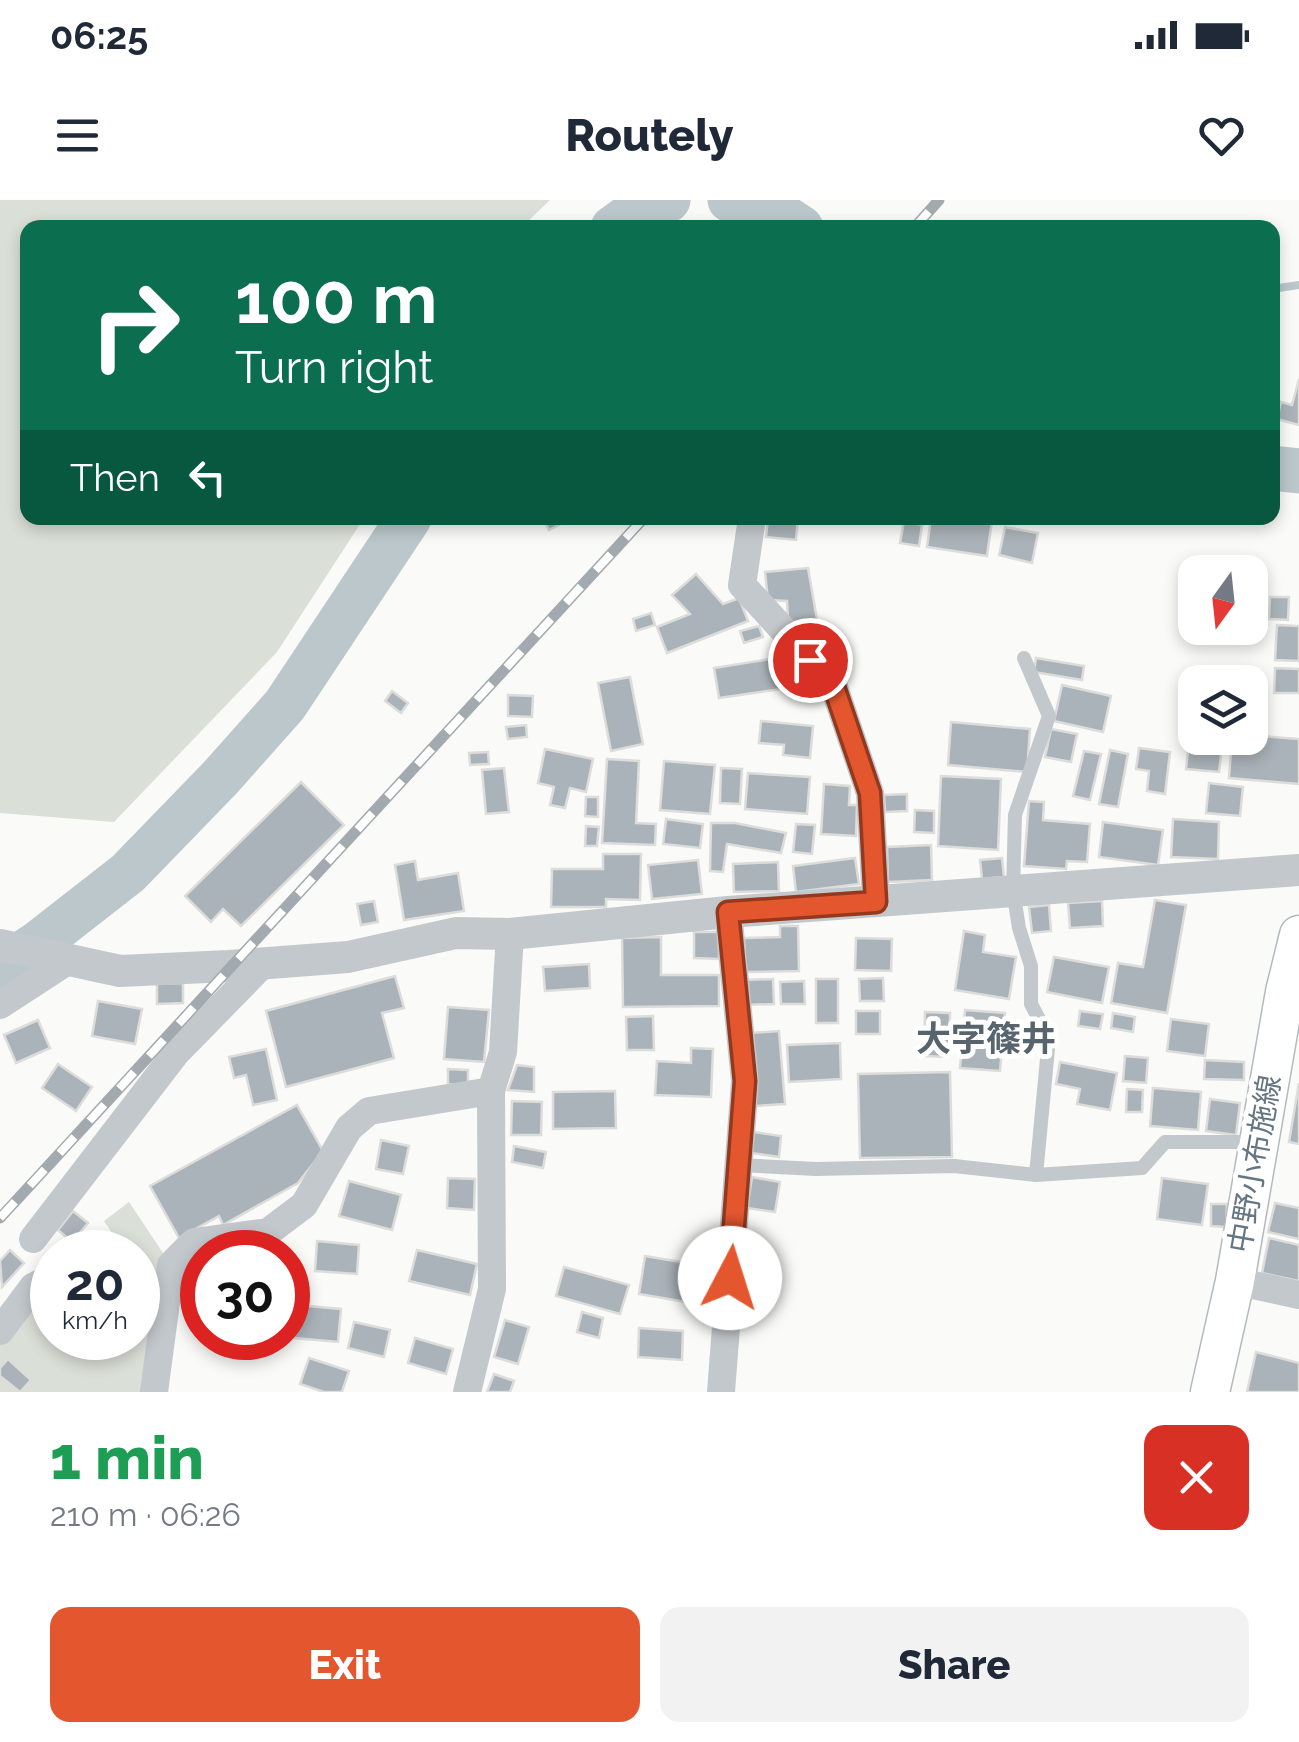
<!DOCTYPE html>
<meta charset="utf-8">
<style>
:root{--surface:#fff;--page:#f2f2f3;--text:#1f2937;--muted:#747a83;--accent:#e4572e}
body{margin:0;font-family:Raleway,"Noto Sans JP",sans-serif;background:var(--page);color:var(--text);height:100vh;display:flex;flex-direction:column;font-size:38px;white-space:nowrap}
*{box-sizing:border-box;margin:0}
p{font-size:32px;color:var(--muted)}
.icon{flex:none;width:55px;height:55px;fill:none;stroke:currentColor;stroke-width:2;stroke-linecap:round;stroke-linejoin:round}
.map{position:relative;height:1192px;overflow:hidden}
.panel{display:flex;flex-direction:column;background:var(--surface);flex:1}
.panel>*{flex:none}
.banner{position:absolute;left:20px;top:20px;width:1260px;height:305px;border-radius:20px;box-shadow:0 5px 15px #0003;background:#0b6e4f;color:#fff;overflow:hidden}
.needle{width:65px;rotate:195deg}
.tools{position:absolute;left:1178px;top:355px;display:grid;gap:20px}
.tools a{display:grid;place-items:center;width:90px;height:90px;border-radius:20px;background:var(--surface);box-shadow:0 5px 15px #0003;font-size:50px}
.speed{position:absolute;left:30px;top:1030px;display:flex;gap:20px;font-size:50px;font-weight:700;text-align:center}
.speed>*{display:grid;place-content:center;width:130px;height:130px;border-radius:50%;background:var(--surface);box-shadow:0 5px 15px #0003;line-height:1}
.speed small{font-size:25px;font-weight:400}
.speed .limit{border:15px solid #d22;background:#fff;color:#111}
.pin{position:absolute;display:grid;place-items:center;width:85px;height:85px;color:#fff;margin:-42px;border:5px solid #fff;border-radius:50%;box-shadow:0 2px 10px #0007}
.me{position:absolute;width:110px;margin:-55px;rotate:5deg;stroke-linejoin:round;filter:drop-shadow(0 0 8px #0008)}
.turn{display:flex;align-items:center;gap:35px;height:210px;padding:0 50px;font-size:45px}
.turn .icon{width:130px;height:130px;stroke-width:2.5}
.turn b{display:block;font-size:70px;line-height:85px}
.then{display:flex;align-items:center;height:95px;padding:0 50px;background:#0003;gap:20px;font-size:38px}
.round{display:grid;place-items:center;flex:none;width:105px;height:105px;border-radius:20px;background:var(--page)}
.head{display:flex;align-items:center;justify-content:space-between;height:170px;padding:0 50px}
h1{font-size:60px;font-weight:800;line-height:75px;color:#1e9e55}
.primary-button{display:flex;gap:20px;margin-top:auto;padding:20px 50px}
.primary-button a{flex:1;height:115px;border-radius:20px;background:var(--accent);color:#fff;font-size:40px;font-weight:800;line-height:115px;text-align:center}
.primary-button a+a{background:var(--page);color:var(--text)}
.status{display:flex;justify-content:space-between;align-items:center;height:70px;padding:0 50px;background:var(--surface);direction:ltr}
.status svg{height:28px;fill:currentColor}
header{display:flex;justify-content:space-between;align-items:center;height:130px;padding:0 50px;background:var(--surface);font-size:45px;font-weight:800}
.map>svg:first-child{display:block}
.green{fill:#dadfd7}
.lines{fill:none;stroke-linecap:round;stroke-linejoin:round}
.stream{stroke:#bbc7cb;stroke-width:8}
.river{stroke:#bbc7cb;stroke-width:45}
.building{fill:#aab3b9;stroke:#dcdcda;stroke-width:2.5}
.secondary-casing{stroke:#b3babf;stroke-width:41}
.service{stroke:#c3c8cc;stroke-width:14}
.minor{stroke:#c3c8cc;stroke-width:28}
.tertiary{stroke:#c3c8cc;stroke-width:32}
.secondary{stroke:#fff;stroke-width:38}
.rail-casing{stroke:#a2aab0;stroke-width:11}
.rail{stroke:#fff;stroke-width:8;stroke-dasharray:22;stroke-linecap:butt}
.route-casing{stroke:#94391e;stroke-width:25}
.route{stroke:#e4572e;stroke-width:18}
.labels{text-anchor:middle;stroke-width:10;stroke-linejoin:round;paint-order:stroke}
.street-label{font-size:30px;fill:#657683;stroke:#fff}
.quarter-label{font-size:35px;font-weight:bold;fill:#57646e;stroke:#fff}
</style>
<div class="status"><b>06:25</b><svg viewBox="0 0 49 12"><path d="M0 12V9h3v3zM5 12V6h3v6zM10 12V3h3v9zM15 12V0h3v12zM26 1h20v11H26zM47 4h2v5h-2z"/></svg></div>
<header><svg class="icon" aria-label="menu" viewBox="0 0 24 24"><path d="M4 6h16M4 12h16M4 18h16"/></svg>Routely<svg class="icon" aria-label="heart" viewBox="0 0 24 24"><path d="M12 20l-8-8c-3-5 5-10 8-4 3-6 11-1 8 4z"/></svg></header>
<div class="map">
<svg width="1299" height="1192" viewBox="0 0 1299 1192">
<rect width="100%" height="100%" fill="#fafaf8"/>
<g class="green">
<path d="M0 0H550L522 27 28 28V318H364L277 452 114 622 0 613Z"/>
<path d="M129 1002 171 1065 154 1192H0V1131L52 1077V1138H138V1052H125L104 1021Z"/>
</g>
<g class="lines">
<path class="stream" d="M1272 89 1299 85"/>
<g class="river">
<path d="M730 0 774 10 801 28"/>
<path d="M613 28 646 4 668 0"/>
<path d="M1272 268 1299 271"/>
<path d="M0 768 37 744 128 673 221 577 285 505 409 318"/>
</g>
</g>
<g class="building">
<path d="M1299 179V225L1277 219 1281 202 1292 205Z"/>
<path d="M543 318H572L549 330Z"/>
<path d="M768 318H798L796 340 766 337Z"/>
<path d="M931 318 992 321 987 356 927 347Z"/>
<path d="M904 321 922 325 919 346 900 343Z"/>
<path d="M1005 327 1038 333 1032 363 999 355Z"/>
<path d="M808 368 820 437 802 440 788 420 787 401 768 400 765 372Z"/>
<path d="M696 374 723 404 739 398 748 421 667 453 657 427 690 414 672 395Z"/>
<path d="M1270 397H1289L1288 420 1269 419Z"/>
<path d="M651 413 655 425 636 431 633 419Z"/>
<path d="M1277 425 1299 426V461L1275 460Z"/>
<path d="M759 426 763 437 744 443 740 431Z"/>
<path d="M776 458 781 489 719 498 714 468Z"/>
<path d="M1036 458 1084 466 1082 480 1034 472Z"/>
<path d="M1275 468 1299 469V493H1274Z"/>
<path d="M630 477 643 544 611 551 598 483Z"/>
<path d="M1062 485 1111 496 1103 532 1054 521Z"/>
<path d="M1250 486 1259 487 1258 507 1250 506Z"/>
<path d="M392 491 408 503 401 513 385 501Z"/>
<path d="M508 495 533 496 532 517 508 516Z"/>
<path d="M761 521 813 526 810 558 783 555 784 545 759 543Z"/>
<path d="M951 522 1030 529 1027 572 948 565Z"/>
<path d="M1191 524H1195V538H1223L1219 572 1186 569Z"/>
<path d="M526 525 527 537 508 539 506 527Z"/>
<path d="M1051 529 1077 534 1071 562 1045 557Z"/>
<path d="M1250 535 1299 539V584L1229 578 1232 538Z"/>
<path d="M1139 548 1170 552 1165 594 1147 591 1149 571 1136 569Z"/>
<path d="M545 549 593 559 586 592 570 588 565 608 550 605 554 587 538 583Z"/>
<path d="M1110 550 1128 554 1118 607 1099 604Z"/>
<path d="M1084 551 1101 554 1090 600 1073 596Z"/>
<path d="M488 552 489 564 470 565 469 553Z"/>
<path d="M607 559 639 561 636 623 656 624 655 645 602 643Z"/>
<path d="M664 561 715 565 710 614 660 610Z"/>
<path d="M504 568 509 612 486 614 482 570Z"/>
<path d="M721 568 742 569 740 604 720 603Z"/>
<path d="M748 573 810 577 807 614 745 609Z"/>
<path d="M941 576 1001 579 998 650 938 646Z"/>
<path d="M301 582 344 625 241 726 223 709 211 722 185 696Z"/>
<path d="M1209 583 1243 587 1240 616 1206 613Z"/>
<path d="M824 584 850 586 849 605H857L856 636 821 634Z"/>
<path d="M907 594V611L885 612 884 595Z"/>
<path d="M586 597H598V617L585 616Z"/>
<path d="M1029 601 1044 602 1043 620 1090 624 1087 662 1067 661 1066 669 1024 666Z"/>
<path d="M915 610 934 611V633L914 632Z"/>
<path d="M666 619 703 624 700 648 663 644Z"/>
<path d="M1173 619 1219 622 1218 659 1171 657Z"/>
<path d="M1103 622 1163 630 1158 665 1099 657Z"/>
<path d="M711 623H735L786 633 781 653 727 644 723 672 710 671Z"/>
<path d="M796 624 815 625 812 654 793 652Z"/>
<path d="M586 626 599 627 597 646H585Z"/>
<path d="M931 645 932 680 888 682 887 647Z"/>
<path d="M603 654H641L640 700 606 699V707H551L552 669H603Z"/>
<path d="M855 658 859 684 796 692 793 666Z"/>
<path d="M1002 658 1004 677 982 679 980 660Z"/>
<path d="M698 660 702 694 652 699 648 665Z"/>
<path d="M415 661 418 680 458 673 464 711 404 720 395 665Z"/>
<path d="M778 662 779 691 734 692 733 664Z"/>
<path d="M1155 700 1186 705 1167 813 1111 803 1118 763 1143 767Z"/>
<path d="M374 701 378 722 361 725 357 704Z"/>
<path d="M1102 701 1103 726 1070 728 1068 703Z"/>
<path d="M1049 705 1051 731 1032 733 1029 707Z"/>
<path d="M780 726H798L799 771 745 772 744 738 780 737Z"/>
<path d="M964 731 985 735 983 752 1016 757 1009 799 955 790Z"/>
<path d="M694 732H719V759L694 758Z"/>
<path d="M661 737V775H719V806L623 807 622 738Z"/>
<path d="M856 738 892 739 891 771 855 770Z"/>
<path d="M1054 757 1109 767 1102 803 1047 792Z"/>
<path d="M589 764 590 788 545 791 543 767Z"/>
<path d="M395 776 404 808 382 813 394 858 286 887 266 811Z"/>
<path d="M883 778 884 801H860L859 779Z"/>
<path d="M773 779 774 804 745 805 744 780Z"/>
<rect x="816" y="779" width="22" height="44"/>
<path d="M804 781 805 804H781L780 782Z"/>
<path d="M183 783V803L157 804V784Z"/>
<path d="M98 801 142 809 135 844 92 836Z"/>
<path d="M448 807 489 810 484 862 444 859Z"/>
<path d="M965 810 1005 813 1000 871 960 868Z"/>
<rect x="856" y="811" width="24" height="23"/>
<path d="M1080 811 1103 814 1100 829 1078 826Z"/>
<path d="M925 812 950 813 949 857 924 856Z"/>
<path d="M1113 813 1135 817 1133 832 1111 828Z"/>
<path d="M653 816 654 850H627L626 817Z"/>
<path d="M1171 819 1209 824 1205 856 1167 851Z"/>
<path d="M38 820 50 848 16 863 4 835Z"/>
<path d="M779 831 785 904 756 906 751 833Z"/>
<path d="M840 843 841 879 789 882 787 845Z"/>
<path d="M691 848 713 849 711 897 655 895 657 861 691 863Z"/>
<path d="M266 849 277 900 253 905 246 875 234 878 229 857Z"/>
<path d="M1125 856 1148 858 1146 883 1123 881Z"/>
<path d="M1205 860 1244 862V880L1204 879Z"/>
<path d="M1060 862 1117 873 1110 910 1077 904 1080 889 1056 884Z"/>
<path d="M58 864 92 887 76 911 42 888Z"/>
<path d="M517 865 534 867V892L508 890Z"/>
<path d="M448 869 468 870V885L448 884Z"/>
<path d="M950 872 952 957 860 958 858 874Z"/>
<path d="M1299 883V944L1289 942Z"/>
<path d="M1153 888 1201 892 1198 930 1150 926Z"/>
<path d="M1127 889 1143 890 1142 912H1126Z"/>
<path d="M615 891 616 928 553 929V892Z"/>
<path d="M1210 899 1240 903 1236 935 1206 931Z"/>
<path d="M512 901 542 902 541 935H511Z"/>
<path d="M297 905 323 951 298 983 223 1025 219 1016 179 1038 150 986Z"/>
<path d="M754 932 781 936 779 957 751 953Z"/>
<path d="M381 940 409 946 403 974 376 969Z"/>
<path d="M514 946 546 952 543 968 512 962Z"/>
<path d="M752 977 780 982 775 1012 747 1008Z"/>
<path d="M448 978 475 979 474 1010 447 1008Z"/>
<path d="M1162 978 1208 984 1202 1025 1157 1019Z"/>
<path d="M349 981 401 995 392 1030 339 1016Z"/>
<path d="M1275 1003 1299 1008V1039L1268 1032Z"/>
<path d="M1211 1004H1227L1226 1027 1211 1026Z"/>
<path d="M73 1011 88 1023 72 1042 58 1030Z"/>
<path d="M1269 1038 1299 1045V1081L1262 1073Z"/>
<path d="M317 1041 359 1045 357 1074 315 1071Z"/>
<path d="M10 1050 24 1063 2 1087 0 1061Z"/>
<path d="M417 1050 477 1064 470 1095 409 1081Z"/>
<path d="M645 1056 705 1066 698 1104 639 1094Z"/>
<path d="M564 1067 629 1085 620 1114 556 1096Z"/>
<path d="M297 1105 341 1109 338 1142 294 1138Z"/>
<path d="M582 1112 603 1118 599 1138 577 1132Z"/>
<path d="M505 1120 529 1127 518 1164 494 1157Z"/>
<path d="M354 1122 390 1130 384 1157 348 1148Z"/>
<path d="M639 1128 683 1131 682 1160 638 1157Z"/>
<path d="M415 1138 453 1149 446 1174 408 1163Z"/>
<path d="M1256 1152 1299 1163V1192H1247Z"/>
<path d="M309 1158 349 1171 342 1192H324L300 1184Z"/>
<path d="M8 1159 31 1180 20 1192 0 1176V1168Z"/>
<path d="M494 1174 514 1181 510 1192H487Z"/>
</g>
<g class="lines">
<g class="secondary-casing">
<path id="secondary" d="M1210 1192 1235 1081 1285 792 1299 735"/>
</g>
<g class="service">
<path d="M1024 458 1049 516 1015 615 1013 690 1019 728 1031 766V804L1049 838 1036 975"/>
<path d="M740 965 816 969 954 966 1036 975 1142 968 1165 942H1257"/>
</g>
<g class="minor">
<path d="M752 318 742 385 833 484 870 593 876 702"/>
<path d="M0 805 66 762"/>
<path d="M33 1039 176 853 264 763"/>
<path d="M1235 1081 1299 1095"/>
<path d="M138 1093 166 1100"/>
<path d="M0 1131 33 1087 52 1077"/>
<path d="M154 1192 171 1065 194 1042 268 1032 304 1005 349 928 369 911 491 891"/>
<path d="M467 1192 492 1089 491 891 503 852 510 734"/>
<path d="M721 1192 745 881 728 712"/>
</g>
<path class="tertiary" d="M0 745 120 771 229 766 348 757 456 733 510 734 728 712 1299 670"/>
<use href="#secondary" class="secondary"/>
<g class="rail-casing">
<g id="rail">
<path d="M914 28 939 0"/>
<path d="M0 1018 644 318"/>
</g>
</g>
<use href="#rail" class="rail"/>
</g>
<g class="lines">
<g class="route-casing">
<path id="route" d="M730 1078 745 881 728 712 876 702 870 593 833 484 810 460"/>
</g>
<use href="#route" class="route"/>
</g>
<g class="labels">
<g class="street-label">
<text transform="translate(1255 964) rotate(-80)" y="10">中野小布施線</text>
</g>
<g class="quarter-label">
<text x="986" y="851">大字篠井</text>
</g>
</g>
</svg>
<div class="tools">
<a><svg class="needle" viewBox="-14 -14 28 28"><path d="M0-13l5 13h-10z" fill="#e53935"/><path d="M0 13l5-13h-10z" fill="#747a83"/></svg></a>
<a><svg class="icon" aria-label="layers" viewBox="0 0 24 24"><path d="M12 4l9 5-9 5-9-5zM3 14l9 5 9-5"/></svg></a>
</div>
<div class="speed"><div>20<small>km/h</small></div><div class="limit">30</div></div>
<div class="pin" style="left:810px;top:460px;background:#d93025"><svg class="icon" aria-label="arrive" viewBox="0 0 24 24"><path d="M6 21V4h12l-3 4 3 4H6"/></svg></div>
<svg class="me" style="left:730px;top:1078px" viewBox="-20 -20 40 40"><circle r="19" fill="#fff"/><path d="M0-13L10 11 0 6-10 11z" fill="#e4572e"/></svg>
<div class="banner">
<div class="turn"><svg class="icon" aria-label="right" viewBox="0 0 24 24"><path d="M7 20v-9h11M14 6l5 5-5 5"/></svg><div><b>100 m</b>Turn right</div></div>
<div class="then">Then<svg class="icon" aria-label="left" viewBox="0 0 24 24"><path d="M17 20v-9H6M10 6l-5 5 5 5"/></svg></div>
</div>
</div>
<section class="panel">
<div class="head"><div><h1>1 min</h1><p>210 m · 06:26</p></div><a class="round" style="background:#d93025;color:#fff"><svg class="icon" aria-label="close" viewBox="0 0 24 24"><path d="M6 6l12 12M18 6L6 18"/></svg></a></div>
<div class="primary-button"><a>Exit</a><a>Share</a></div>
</section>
